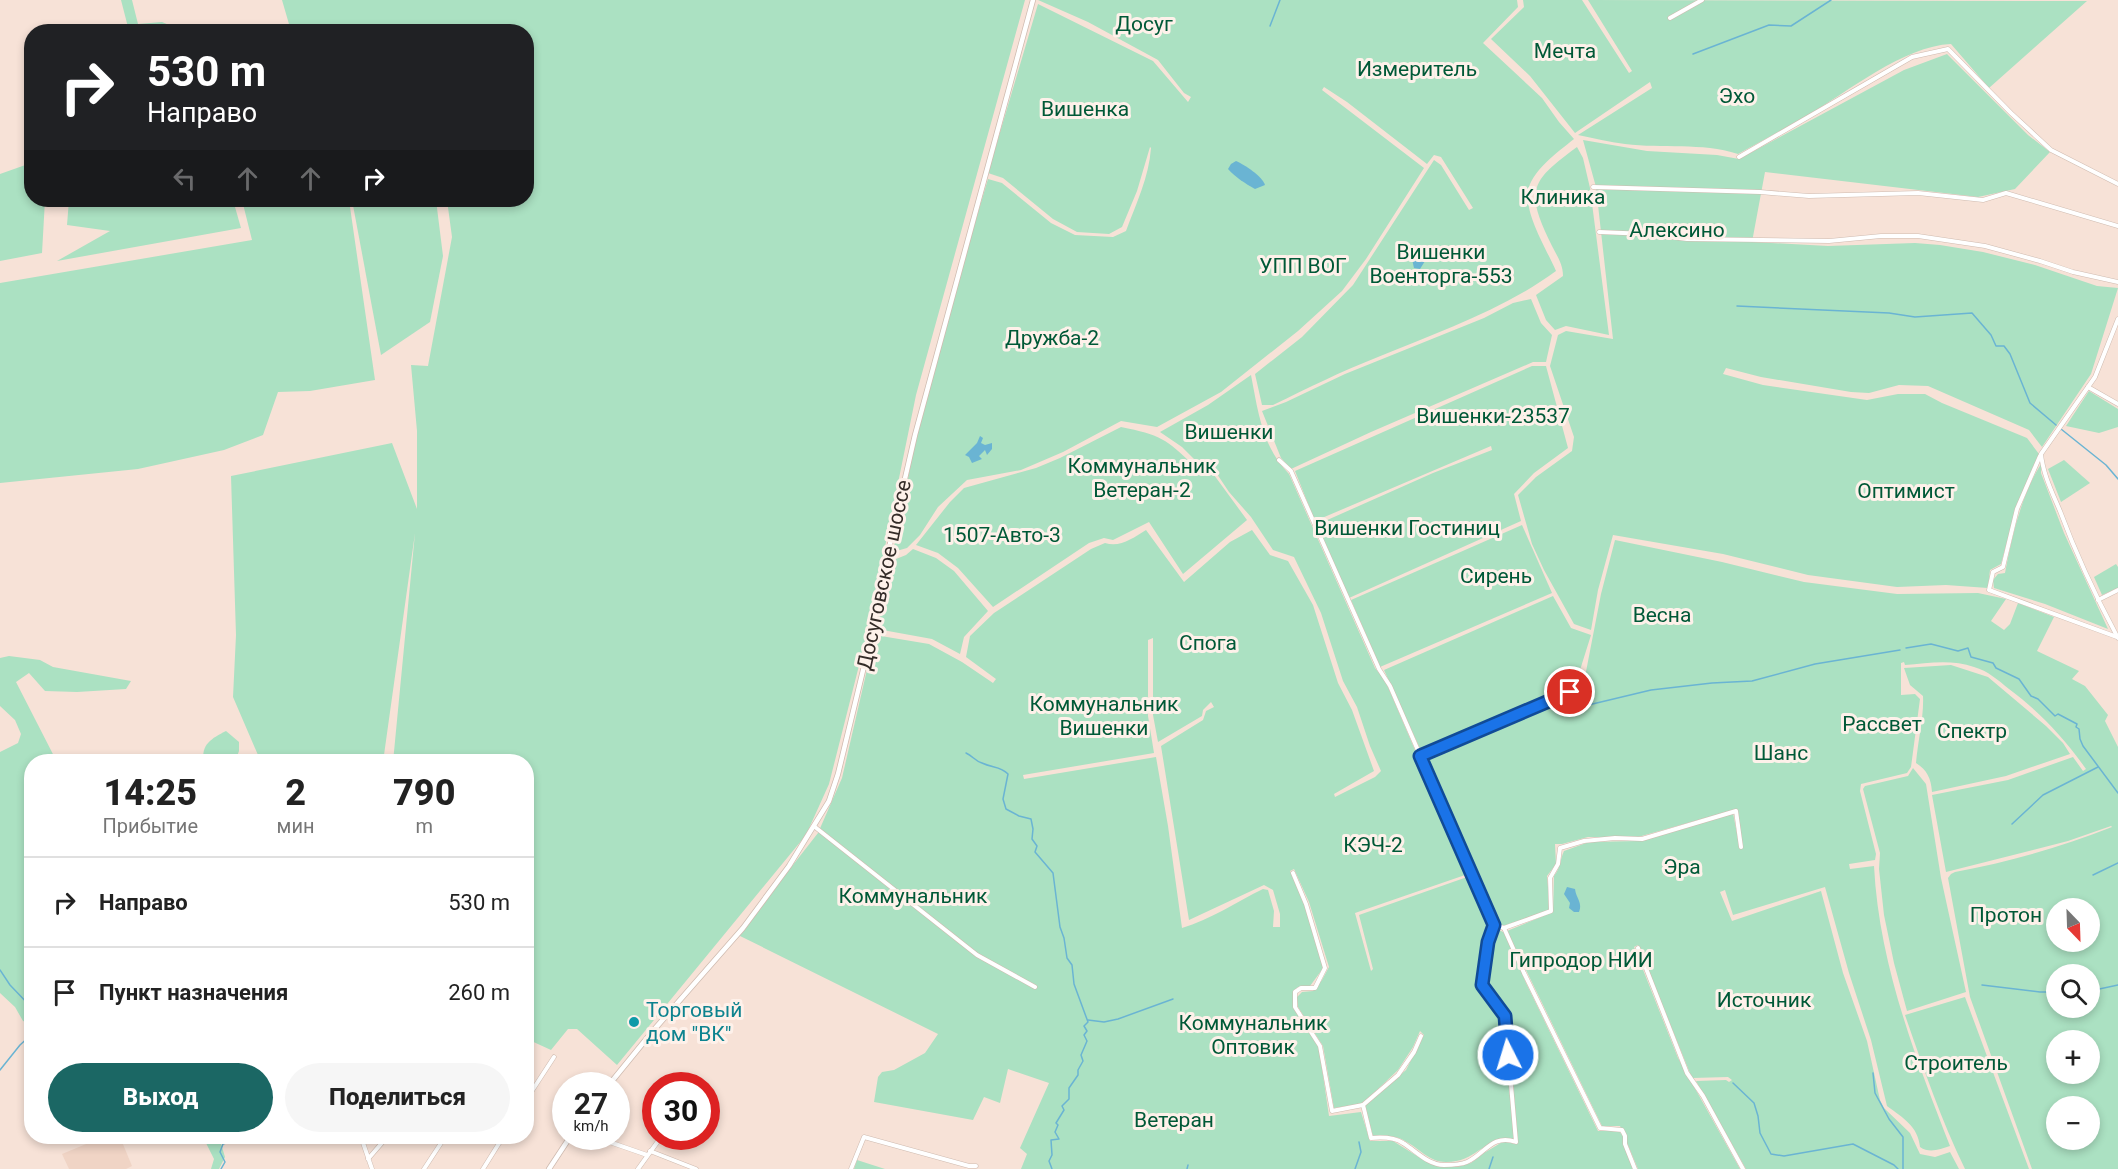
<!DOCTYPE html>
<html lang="ru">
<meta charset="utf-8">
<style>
:root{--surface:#fff;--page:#f6f6f6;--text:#222;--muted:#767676;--line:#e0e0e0;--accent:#1b6764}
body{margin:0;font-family:Roboto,sans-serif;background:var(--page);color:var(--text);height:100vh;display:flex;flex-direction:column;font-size:22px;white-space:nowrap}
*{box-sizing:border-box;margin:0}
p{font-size:20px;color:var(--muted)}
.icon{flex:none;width:33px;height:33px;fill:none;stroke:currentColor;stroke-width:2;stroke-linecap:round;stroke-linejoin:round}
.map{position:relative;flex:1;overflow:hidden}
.drawer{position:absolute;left:24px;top:754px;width:510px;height:390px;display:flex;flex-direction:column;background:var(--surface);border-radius:24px;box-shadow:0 3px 9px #0003}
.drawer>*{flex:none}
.hud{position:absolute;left:24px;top:24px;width:510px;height:183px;border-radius:24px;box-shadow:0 3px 9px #0003;background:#202124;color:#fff;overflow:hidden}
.needle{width:39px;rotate:157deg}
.controls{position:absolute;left:2046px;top:898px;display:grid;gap:12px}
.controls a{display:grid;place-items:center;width:54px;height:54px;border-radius:50%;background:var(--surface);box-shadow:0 3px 9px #0003;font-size:30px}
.speed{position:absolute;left:552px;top:1072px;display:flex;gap:12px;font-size:30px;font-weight:700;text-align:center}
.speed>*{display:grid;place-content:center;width:78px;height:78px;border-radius:50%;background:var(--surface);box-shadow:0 3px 9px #0003;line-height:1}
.speed small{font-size:15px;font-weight:400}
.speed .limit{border:9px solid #d22;background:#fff;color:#111}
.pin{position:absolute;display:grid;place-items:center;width:51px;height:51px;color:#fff;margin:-26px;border:3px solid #fff;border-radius:50%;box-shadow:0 2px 6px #0007}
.me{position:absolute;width:66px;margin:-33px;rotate:355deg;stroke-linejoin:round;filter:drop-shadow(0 0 4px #0008)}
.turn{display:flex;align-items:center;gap:21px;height:126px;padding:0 24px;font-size:27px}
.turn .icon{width:78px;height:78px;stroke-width:2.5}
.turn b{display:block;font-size:42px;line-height:51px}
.lanes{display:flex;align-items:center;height:57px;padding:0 24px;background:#0003;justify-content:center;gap:30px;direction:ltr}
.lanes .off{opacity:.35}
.eta{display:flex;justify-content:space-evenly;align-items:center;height:102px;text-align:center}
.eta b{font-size:36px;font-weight:800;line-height:42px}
.cta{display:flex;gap:12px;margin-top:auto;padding:12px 24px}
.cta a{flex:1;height:69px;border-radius:36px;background:var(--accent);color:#fff;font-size:24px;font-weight:800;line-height:69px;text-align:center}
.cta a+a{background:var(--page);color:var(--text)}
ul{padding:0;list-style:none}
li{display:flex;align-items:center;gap:18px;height:90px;padding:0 24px;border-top:2px solid var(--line)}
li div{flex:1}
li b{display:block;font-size:22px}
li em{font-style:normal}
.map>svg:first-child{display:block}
.built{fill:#f0d4c5}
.green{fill:#abe1c2;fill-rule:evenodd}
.water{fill:#6ab4d3}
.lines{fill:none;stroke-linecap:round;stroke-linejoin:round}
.stream{stroke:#6ab4d3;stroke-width:1.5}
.street-casing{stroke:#cfbbb0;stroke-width:5}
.secondary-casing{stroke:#cfbbb0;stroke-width:6}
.street{stroke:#fff;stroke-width:4}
.secondary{stroke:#fff;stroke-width:4.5}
.route-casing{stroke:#114b97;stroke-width:15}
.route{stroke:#1a73e8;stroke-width:10}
.culture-dot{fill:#0f9aa8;stroke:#fef1ea;stroke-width:2}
.labels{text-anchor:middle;stroke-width:6;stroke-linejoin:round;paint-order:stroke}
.park-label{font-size:21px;fill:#005937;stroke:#fef1ea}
.street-label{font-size:21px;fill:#342c28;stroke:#fef1ea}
.culture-label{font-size:21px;fill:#0d838f;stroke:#fef1ea;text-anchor:start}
</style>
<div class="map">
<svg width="2118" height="1169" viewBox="0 0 2118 1169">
<rect width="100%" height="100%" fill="#f7e2d7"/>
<path class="built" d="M103 1137H120L132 1166 126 1169H69L62 1154Z"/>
<g class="green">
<path d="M121 0H132L138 24 162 22 183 31H129Z"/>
<path d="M282 0H1025L916 395 868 630 829 784 806 835 617 1065 577 1029H568L551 1050 527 1039 526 762H393L415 533 383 762H261L233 697 236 635 231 476 392 443 417 509V431L411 365 428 366 452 237 447 200H526V32L467 30 291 31Z"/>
<path d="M1038 0H1517L1518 7 1483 43 1542 98 1559 122 1574 139C1559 151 1530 172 1528 192 1525 215 1547 250 1556 271 1503 310 1438 332 1378 357 1342 371 1308 388 1273 405H1262L1255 374 1302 337 1353 285 1434 160 1441 165 1469 210 1473 208 1441 157 1434 155 1427 164 1347 102 1324 87 1322 90 1424 168 1366 259 1342 291 1298 331 1221 392 1157 427 1121 421 1063 452 1021 470 967 480 938 507 920 535 907 548 893 552 922 409 938 347 988 179 1002 183 1051 223 1075 235 1113 237 1126 231C1136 204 1149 177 1151 148L1150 147 1137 191 1122 227 1109 234 1077 232 1053 219 1003 178 988 173 1038 4 1153 61 1188 102 1191 97 1184 93 1158 60 1088 22Z"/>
<path d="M1523 0H1582L1629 73 1632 71 1588 0 2087 1 1989 88 1951 44C1904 46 1847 92 1807 116 1784 129 1761 141 1738 154 1701 142 1663 149 1625 144 1609 142 1594 138 1578 135L1652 88 1650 82 1575 133 1530 76 1491 39 1524 7Z"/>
<path d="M1947 54 2028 135 2050 152 2015 189 1978 197 1765 172 1752 242 1828 246 1915 243 1940 245 1983 252 2035 265 2097 286 2118 288 2091 374 2042 447 2029 430 1928 386 1899 385 1869 393 1851 392 1761 377 1726 368 1723 374 1763 385 1867 400 1898 394H1925L1942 403 2027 438 2039 454 2016 508 2001 564 1990 570 1988 588 1946 585 1897 587 1808 575 1723 554 1613 535 1598 590 1591 630 1574 624 1544 570 1532 544 1518 495 1536 477 1572 451 1574 437 1550 366 1558 335 1566 331 1613 339 1596 187 1583 140 1647 151 1717 155 1739 159 1904 70Z"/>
<path d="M1577 147 1583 158 1590 188 1609 335 1566 326 1555 330 1546 320 1536 295 1563 276C1563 264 1557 256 1552 246 1525 191 1529 182 1577 147Z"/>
<path d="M31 163 32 200H45L42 253 0 261V174Z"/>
<path d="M69 200H233L241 228 57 261 110 231 67 225Z"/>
<path d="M242 200H349L375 380 310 391 278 392 263 435 224 450 138 469 0 483V283L252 240Z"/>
<path d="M352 200H436L443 256 430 322 381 355Z"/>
<path d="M1531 299 1541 323 1552 335 1546 362H1533L1371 432 1291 469 1281 458 1262 411 1286 402 1345 374 1484 318 1513 303Z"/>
<path d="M1532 366H1546L1568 448 1534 473 1514 494 1521 521 1349 598 1316 525 1433 473 1492 450 1491 446 1315 521 1295 471Z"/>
<path d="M1251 375C1258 411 1262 447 1289 474L1375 668 1385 680 1468 874 1355 913 1371 971 1373 969 1359 915 1470 876 1491 924 1486 942 1479 985 1502 1016 1515 1139C1481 1137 1478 1162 1446 1162 1429 1162 1419 1148 1405 1141 1396 1135 1384 1136 1373 1136L1365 1106 1406 1070 1424 1035 1420 1031 1413 1047 1398 1070 1377 1090 1361 1104 1334 1108 1323 1046 1298 1007 1297 997 1302 992 1313 991 1322 980 1329 967 1309 902 1294 869 1290 871 1307 909 1324 967 1310 986 1298 987 1294 991 1293 1007 1319 1048 1329 1116 1361 1112 1370 1141H1393L1425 1161 1439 1167H1457L1471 1163 1484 1153 1504 1141 1515 1144 1518 1142 1507 1015 1484 986 1490 943 1497 929 1505 933 1526 983 1598 1131H1619L1623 1136 1624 1146 1633 1169H1021L1027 1154 1020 1148 1049 1083 1008 1069 1000 1103 984 1097 973 1120 874 1102 878 1077 882 1072 894 1070 925 1053 938 1034 738 935 818 833 842 778 875 635 929 644 962 662 993 683 996 679 966 657 970 636 994 613 1091 549 1105 543C1120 548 1133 538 1146 530L1184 582 1230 542 1252 530 1270 555 1288 561 1313 605 1338 683 1352 710 1374 771 1334 794 1335 797 1375 777 1381 771 1370 746 1357 707 1343 681 1321 613 1294 557 1273 550 1251 517 1229 492 1207 459 1197 462 1182 447 1160 432 1208 405ZM1153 638V715L1158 742 1202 716 1203 710 1211 702 1214 707 1206 711 1203 720 1161 746 1189 920 1264 885 1273 890 1280 914V927H1273L1274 911 1268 890 1263 889C1236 902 1210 920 1182 928L1168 826 1156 757 1024 779 1023 775 1154 753 1148 716V640Z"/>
<path d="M2089 391 2118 409V427L2099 433 2066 426Z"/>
<path d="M1121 427C1160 435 1166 438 1195 467L1206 464 1247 520 1183 574 1149 522 1113 540 1104 538 1089 543 993 607 958 568 938 553 916 545 950 502 964 488 1036 468 1060 458Z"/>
<path d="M2064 460 2090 483 2061 502 2048 469Z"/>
<path d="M2041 464V473L2064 533 2108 629 2045 604 1994 588 1993 580 1998 574 2005 573C2012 536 2021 496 2041 464Z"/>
<path d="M1522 525 1552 593 1380 667 1351 600Z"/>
<path d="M1615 540 1722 562 1804 582 1897 594 1978 593 2006 599 1991 621 2004 630 2010 624 2018 603 2054 617 2037 651 2079 671 2072 679 2085 686 2108 715 2105 721 2118 747V1169H2032L1970 997 1948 878 1951 874 1955 872C2009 862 2061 847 2112 827L2111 826 2068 841 1946 872 1932 795 2008 780 2073 757 2083 771 2086 769C2064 738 2040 712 2009 689 1998 680 1988 671 1974 667 1952 659 1928 663 1905 665L1904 662 1901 663V695L1915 694 1920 699 1911 767 1907 773 1861 784 1860 791 1876 854 1875 860 1849 864 1850 869 1874 866C1879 964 1915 1056 1950 1146 1940 1149 1930 1154 1920 1147 1918 1126 1903 1118 1887 1106L1871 1040 1849 973 1825 887 1733 915 1725 890 1720 892 1732 921 1821 891 1843 973 1867 1041 1880 1100 1884 1108 1910 1133 1920 1154 1935 1157 1950 1152 1959 1169H1746L1696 1081 1726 1080 1729 1082 1732 1080 1728 1077 1692 1078 1638 945 1634 947 1678 1058 1740 1169H1638L1620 1126H1602L1507 931 1553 912 1554 876C1560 869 1560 860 1564 851L1589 842 1637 841 1733 813 1740 849 1742 848 1737 809 1638 837H1588L1562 844H1555L1556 864 1547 876 1550 910 1503 926 1495 922 1425 756 1572 695 1584 682 1601 594ZM2056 909H2090V942H2056ZM2056 975H2090V1008H2056ZM2056 1041H2090V1074H2056ZM2056 1107H2090V1140H2056Z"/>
<path d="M913 549 936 558 954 571 988 611 964 637 960 654 932 639 877 629 891 561 906 555Z"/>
<path d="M2116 564 2118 567V588L2102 595 2094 577Z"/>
<path d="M1553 596 1571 628 1591 635 1575 686 1571 691 1422 753 1384 670Z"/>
<path d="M9 656 40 660 53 667 131 681 126 689 77 692 45 691 29 673 16 682 57 762H32L31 1024 23 1021 15 1007 0 993V752L18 743 21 734 15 720 0 706V658Z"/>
<path d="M1951 665 1988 677 2046 726 2063 743 2070 754 2006 776 1932 792C1931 778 1927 770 1916 763 1918 740 1924 717 1923 696L1910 685 1904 668Z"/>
<path d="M226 731 239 742V751L235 762H204C200 745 212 738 226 731Z"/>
<path d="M1913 768 1926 784 1941 878 1966 992 1907 1011 1894 963 1884 915 1879 869 1880 853 1863 789 1865 786 1908 776Z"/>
<path d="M1965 997 2029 1169H1965C1941 1120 1923 1067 1905 1015Z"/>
<path d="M203 1137H219L225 1157 219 1169H211L214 1159Z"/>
<path d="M857 1160 885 1169H854Z"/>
</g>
<g class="water">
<path d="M1236 161C1245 165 1262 176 1265 185L1255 189C1246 184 1235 177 1228 169L1231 164Z"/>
<path d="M1423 247 1430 253 1420 269 1414 268 1412 259 1418 250Z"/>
<path d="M980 436 983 438 981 443 985 445 992 443V449L987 455 985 450 979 456 982 459 972 463 969 457 965 455 977 443Z"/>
<path d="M1567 887 1575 889C1576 898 1583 903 1579 912H1574L1569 908 1570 903 1564 894Z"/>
</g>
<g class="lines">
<g class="stream">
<path d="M1270 26 1280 0"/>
<path d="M1693 54 1769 25 1791 26 1831 0"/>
<path d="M1737 306 1889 313 1915 317 1972 313 1991 335 1996 346H2004L2010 354 2030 403 2056 425"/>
<path d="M2061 429 2106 465 2118 479"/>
<path d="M1906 648 1931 644 1958 651 1968 648 1971 657 1993 663 1996 668 2019 679 2031 696 2038 699 2055 716 2058 714 2077 724 2076 727 2079 729 2080 739 2083 746 2118 793"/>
<path d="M1580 707 1651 690 1712 683 1752 681 1815 664 1900 650"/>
<path d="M1565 710 1573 708"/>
<path d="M966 753C973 756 975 761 982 763 992 768 1001 766 1008 774L1003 799 1006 809 1019 816 1031 819 1033 829 1032 839 1037 846 1035 852 1053 873 1060 927 1064 938 1067 958 1072 965 1074 984 1088 1022 1084 1026 1087 1031 1084 1035 1087 1041 1081 1055 1083 1061 1078 1070V1075L1069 1088V1099L1062 1106 1064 1110 1056 1123 1058 1125 1055 1132 1059 1139 1051 1140 1052 1155 1049 1161 1052 1169"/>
<path d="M2012 824 2043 795 2098 767"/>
<path d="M2093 875 2118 863"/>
<path d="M0 970 10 985 32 1008"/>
<path d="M1982 985 2040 992H2056"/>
<path d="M2090 991 2118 985"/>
<path d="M1088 1020 1104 1022 1118 1019 1173 999"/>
<path d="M0 1070 20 1045 32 1034"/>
<path d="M1873 1073 1875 1093 1889 1119 1903 1137V1169"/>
<path d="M1733 1083 1754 1103 1758 1116 1760 1133 1771 1154 1784 1156 1853 1144 1894 1165 1898 1169"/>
<path d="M221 1169 225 1162 220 1152 223 1144 226 1143V1137"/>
<path d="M1187 1169 1188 1165"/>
<path d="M1355 1169 1361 1152 1359 1142"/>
<path d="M1489 1169 1493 1157"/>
</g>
<g class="street-casing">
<g id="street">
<path d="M1670 18 1702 0"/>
<path d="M1739 157 1912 57 1948 49 2011 113 2051 150 2118 184"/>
<path d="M1593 187 1760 192 1809 196 1918 193 1983 200 2006 193 2118 226"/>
<path d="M1599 232 1647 234 1687 239 1829 241 1881 236H1918L1985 246 2040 261 2073 272 2118 282"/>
<path d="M2118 319 2095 377 2041 454C2043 474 2052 492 2060 511 2076 554 2096 597 2118 638"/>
<path d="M2088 387 2118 404"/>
<path d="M2040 456 2017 509 2003 567 1993 572 1989 590 2117 637"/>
<path d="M1279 460 1291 471 1379 669 1390 686 1494 925 1504 928 1551 911 1550 878 1558 864 1560 848 1584 841 1615 838 1642 839 1736 811 1741 847"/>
<path d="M2098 600 2118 590"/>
<path d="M1420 756 1570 692"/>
<path d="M815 827 977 955 1035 987"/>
<path d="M1293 873 1306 904 1325 968 1315 988H1301L1295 992V1007L1320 1046 1332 1111 1363 1105 1398 1075 1414 1052 1421 1036"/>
<path d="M1504 928 1524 973 1600 1128 1622 1130 1625 1136V1144L1635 1169"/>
<path d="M1638 948 1687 1073 1703 1096 1743 1169"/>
<path d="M526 1100 554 1057"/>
<path d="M1363 1105 1371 1138C1382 1137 1394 1137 1403 1143 1416 1151 1428 1165 1444 1165 1451 1165 1460 1165 1467 1162 1484 1155 1492 1133 1516 1142L1505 1016 1482 985 1488 942 1494 925"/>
<path d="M361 1137 372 1169"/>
<path d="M595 1137 647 1155"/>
<path d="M650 1151 696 1169"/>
<path d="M368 1159 387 1137"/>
<path d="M424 1169 445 1137"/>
<path d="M483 1169 503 1137"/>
<path d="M638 1169 661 1137"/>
<path d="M851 1169 864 1137 969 1166H976"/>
</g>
</g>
<g class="secondary-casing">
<g id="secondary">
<path d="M608 1086 652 1032 743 928 789 866 829 801 838 774 872 633 887 557 915 435 1033 0"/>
<path d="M549 1169 570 1137"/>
</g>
</g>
<use href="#street" class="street"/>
<use href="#secondary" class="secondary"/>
</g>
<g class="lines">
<g class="route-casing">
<path id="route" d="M1508 1055 1505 1016 1482 985 1488 942 1494 925 1420 756 1570 692"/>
</g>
<use href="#route" class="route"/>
</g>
<circle class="culture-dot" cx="634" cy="1022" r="6"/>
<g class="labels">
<g class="park-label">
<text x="1144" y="31">Досуг</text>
<text x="1565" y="58">Мечта</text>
<text x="1417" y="76">Измеритель</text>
<text x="1737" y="103">Эхо</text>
<text x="1085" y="116">Вишенка</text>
<text x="1563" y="204">Клиника</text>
<text x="1677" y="237">Алексино</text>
<text x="1441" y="259">Вишенки<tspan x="1441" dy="24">Военторга-553</tspan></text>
<text x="1303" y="273">УПП ВОГ</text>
<text x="1052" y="345">Дружба-2</text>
<text x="1493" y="423">Вишенки-23537</text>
<text x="1229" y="439">Вишенки</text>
<text x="1142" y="473">Коммунальник<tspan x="1142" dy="24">Ветеран-2</tspan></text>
<text x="1906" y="498">Оптимист</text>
<text x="1407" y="535">Вишенки Гостиниц</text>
<text x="1002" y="542">1507-Авто-3</text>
<text x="1496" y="583">Сирень</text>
<text x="1662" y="622">Весна</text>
<text x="1208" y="650">Спога</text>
<text x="1104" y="711">Коммунальник<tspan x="1104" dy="24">Вишенки</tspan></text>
<text x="1882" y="731">Рассвет</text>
<text x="1972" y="738">Спектр</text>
<text x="1781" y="760">Шанс</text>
<text x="1373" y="852">КЭЧ-2</text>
<text x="1682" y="874">Эра</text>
<text x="913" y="903">Коммунальник</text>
<text x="2006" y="922">Протон</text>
<text x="1581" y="967">Гипродор НИИ</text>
<text x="1764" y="1007">Источник</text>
<text x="1253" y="1030">Коммунальник<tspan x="1253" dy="24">Оптовик</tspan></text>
<text x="1956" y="1070">Строитель</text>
<text x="1174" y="1127">Ветеран</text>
</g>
<g class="street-label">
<text transform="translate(884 575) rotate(-78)" y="7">Досуговское шоссе</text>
</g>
<g class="culture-label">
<text x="646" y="1017">Торговый<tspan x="646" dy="24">дом "ВК"</tspan></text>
</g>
</g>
</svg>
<div class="controls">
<a><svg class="needle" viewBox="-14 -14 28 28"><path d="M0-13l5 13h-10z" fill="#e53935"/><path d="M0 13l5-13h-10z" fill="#767676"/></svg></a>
<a><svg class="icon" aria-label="search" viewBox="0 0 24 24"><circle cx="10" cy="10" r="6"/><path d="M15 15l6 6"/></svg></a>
<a>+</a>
<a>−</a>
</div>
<div class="speed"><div>27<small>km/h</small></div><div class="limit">30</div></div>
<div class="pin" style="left:1570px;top:692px;background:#d93025"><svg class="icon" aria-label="arrive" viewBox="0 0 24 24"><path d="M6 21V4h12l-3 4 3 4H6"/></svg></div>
<svg class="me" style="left:1508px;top:1055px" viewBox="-20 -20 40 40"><circle r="17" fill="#1a73e8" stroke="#fff" stroke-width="3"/><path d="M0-11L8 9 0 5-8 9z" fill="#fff"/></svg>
<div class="hud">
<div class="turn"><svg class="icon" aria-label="right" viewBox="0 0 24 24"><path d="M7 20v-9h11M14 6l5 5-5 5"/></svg><div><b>530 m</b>Направо</div></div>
<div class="lanes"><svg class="icon off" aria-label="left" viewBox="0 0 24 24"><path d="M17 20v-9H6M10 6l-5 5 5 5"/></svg><svg class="icon off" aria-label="ahead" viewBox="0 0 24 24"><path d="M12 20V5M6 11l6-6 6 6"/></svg><svg class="icon off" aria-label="ahead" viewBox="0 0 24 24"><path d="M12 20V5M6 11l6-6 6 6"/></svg><svg class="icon" aria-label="right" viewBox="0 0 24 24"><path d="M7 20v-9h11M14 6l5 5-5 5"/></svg></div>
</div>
<section class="drawer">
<div class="eta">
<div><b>14:25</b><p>Прибытие</p></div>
<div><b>2</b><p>мин</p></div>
<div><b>790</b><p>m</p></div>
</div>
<ul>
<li><svg class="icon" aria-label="right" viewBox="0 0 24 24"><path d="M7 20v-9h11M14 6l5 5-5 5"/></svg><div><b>Направо</b></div><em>530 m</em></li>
<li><svg class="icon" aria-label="arrive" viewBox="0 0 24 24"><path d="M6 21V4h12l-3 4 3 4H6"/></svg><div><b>Пункт назначения</b></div><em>260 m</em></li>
</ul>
<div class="cta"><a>Выход</a><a>Поделиться</a></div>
</section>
</div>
